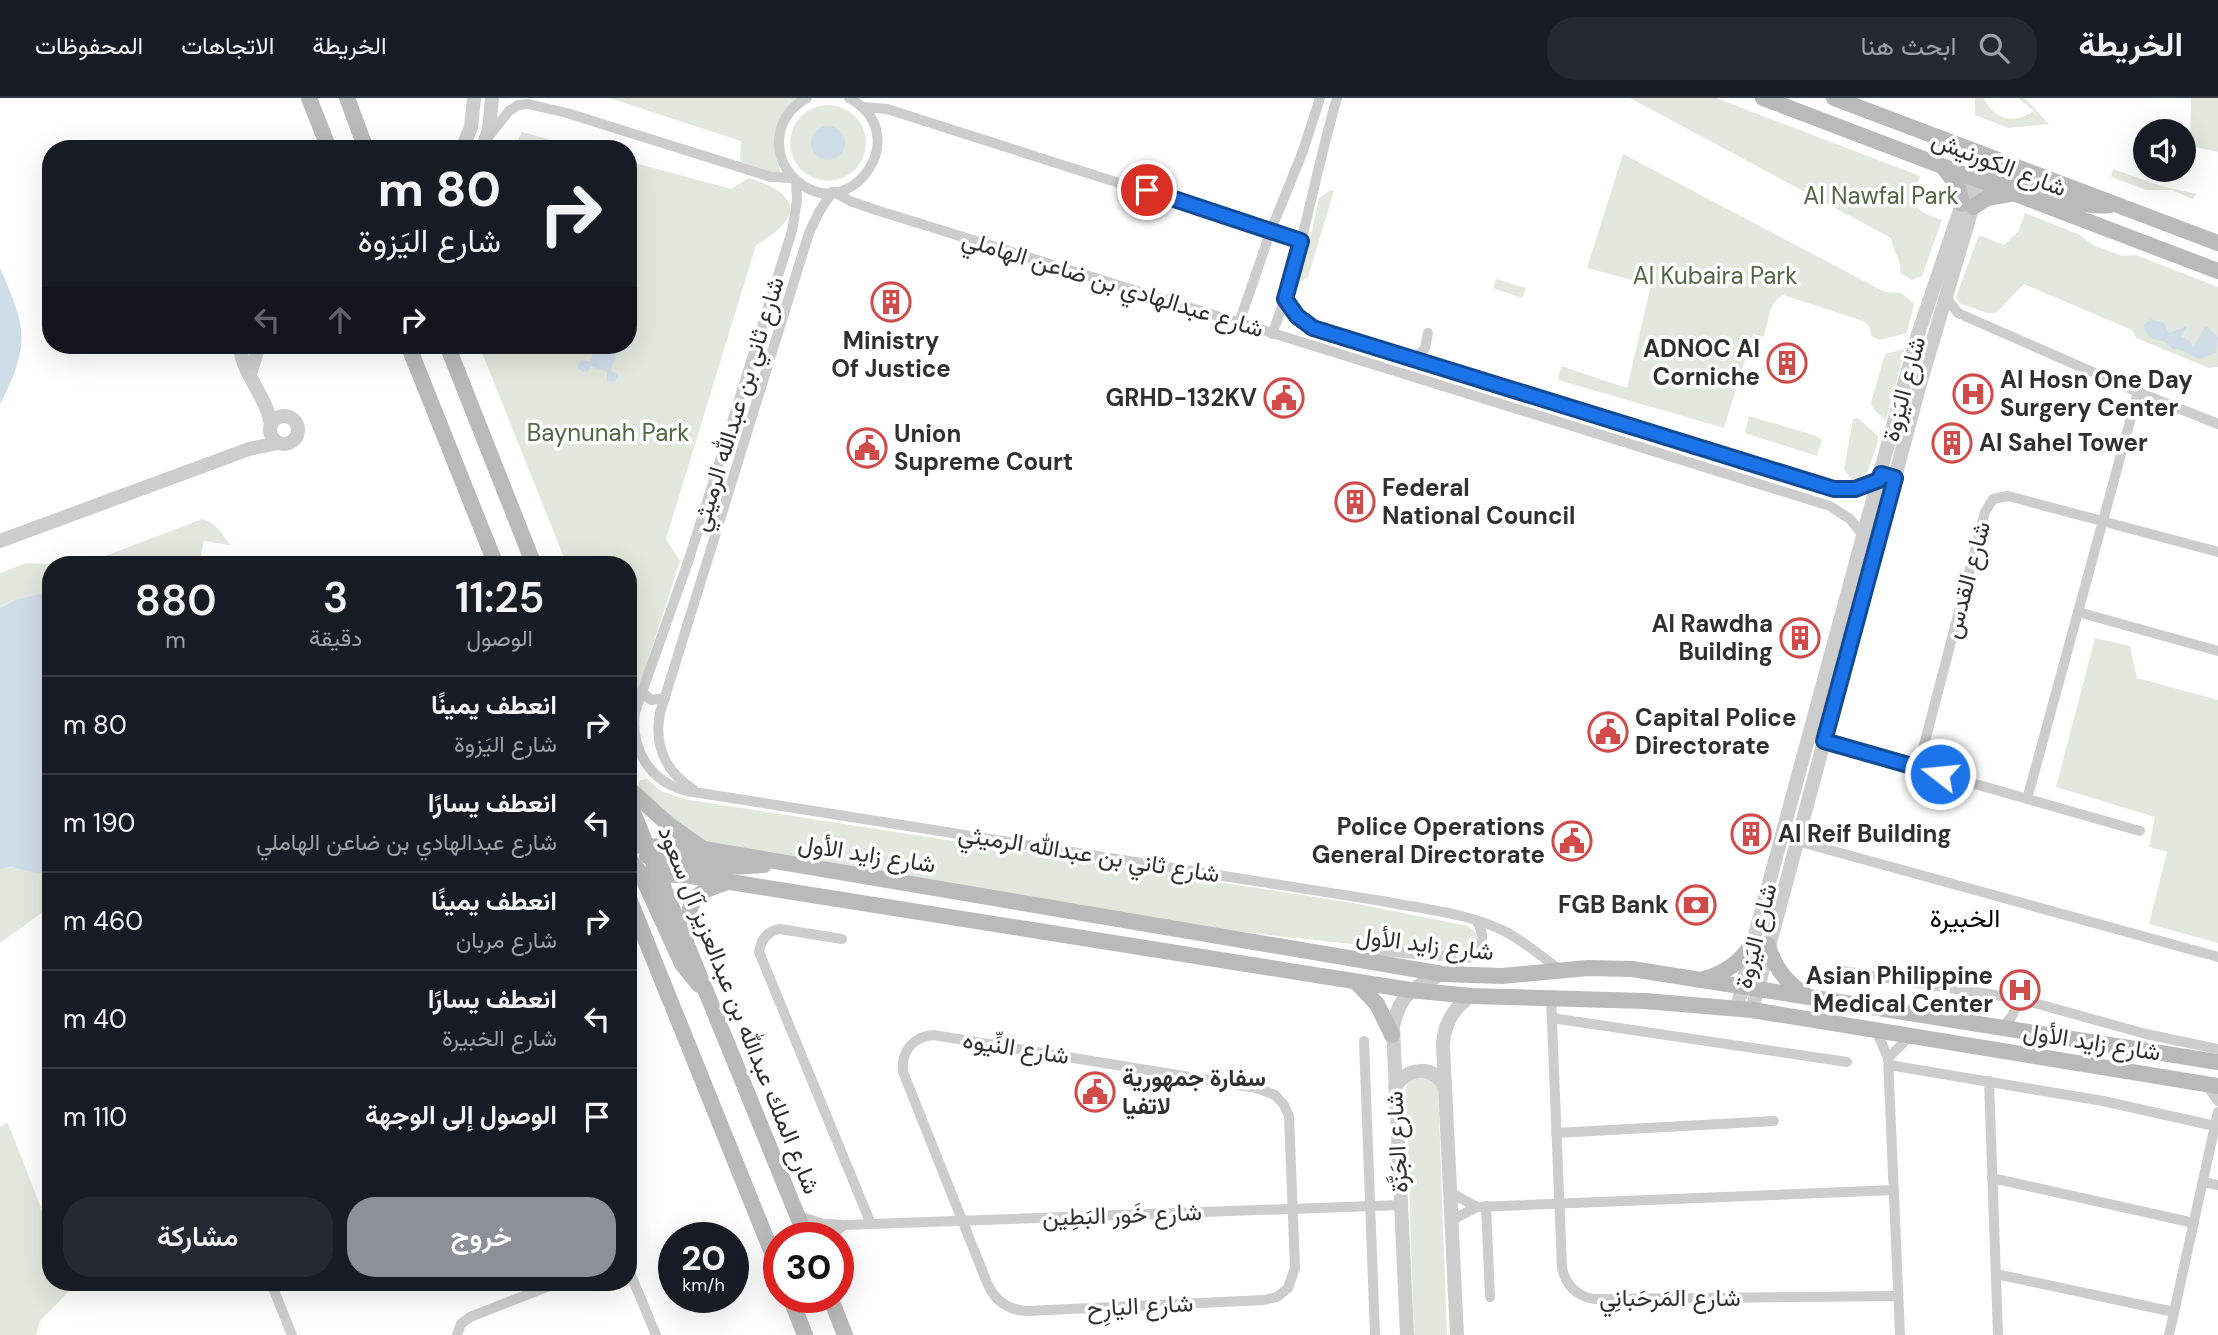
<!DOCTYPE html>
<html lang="ar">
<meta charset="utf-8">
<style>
:root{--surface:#171b24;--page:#242831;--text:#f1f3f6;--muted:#9ea1a6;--line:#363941;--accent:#8c9099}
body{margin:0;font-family:"DM Sans",Vazirmatn,sans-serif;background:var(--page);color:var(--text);direction:rtl;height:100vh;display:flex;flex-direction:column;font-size:26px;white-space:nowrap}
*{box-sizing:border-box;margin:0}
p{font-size:23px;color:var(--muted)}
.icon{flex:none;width:38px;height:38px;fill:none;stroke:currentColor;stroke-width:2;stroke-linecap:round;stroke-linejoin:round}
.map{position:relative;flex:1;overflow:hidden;direction:ltr}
.panel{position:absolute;left:42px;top:458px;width:595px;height:735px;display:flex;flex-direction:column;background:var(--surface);border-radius:28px;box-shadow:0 7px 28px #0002;direction:rtl}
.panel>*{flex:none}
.top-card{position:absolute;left:42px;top:42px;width:595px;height:214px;border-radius:28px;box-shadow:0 7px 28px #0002;direction:rtl;background:#171b24;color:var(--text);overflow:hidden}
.buttons{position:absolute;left:2133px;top:21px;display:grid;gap:14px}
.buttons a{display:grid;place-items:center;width:63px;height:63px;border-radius:50%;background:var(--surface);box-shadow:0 7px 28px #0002;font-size:35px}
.speed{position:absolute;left:658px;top:1124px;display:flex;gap:14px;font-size:35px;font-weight:700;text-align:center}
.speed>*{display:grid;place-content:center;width:91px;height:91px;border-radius:50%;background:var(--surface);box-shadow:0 7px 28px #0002;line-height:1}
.speed small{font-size:18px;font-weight:400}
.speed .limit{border:10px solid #d22;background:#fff;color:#111}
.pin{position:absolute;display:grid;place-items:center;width:60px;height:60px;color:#fff;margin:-30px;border:4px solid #fff;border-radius:50%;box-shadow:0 2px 7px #0007}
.me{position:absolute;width:77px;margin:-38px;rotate:286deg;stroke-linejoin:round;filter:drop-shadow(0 0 5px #0008)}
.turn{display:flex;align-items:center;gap:24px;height:147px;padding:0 21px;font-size:32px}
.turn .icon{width:91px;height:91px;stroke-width:2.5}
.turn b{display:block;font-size:49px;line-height:60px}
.lanes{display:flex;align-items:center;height:66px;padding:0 21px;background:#0003;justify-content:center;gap:35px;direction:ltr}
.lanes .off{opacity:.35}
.eta{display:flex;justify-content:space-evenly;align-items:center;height:119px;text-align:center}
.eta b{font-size:42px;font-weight:600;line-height:49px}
.button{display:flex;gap:14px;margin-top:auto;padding:14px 21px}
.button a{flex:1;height:80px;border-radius:28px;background:var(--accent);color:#fff;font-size:28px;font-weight:600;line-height:80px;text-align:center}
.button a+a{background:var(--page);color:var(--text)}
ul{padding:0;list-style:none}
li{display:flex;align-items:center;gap:21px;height:98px;padding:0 21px;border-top:2px solid var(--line)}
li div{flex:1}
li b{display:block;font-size:26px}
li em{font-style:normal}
header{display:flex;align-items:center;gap:42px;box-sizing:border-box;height:98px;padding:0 35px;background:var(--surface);border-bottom:2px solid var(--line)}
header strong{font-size:33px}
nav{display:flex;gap:38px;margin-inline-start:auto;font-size:24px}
.search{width:490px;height:63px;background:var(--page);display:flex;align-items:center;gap:18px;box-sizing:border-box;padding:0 24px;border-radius:28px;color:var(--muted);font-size:26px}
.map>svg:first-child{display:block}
.green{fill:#e2e8dd}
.water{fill:#cfdde9}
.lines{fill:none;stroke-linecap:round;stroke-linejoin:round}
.minor{stroke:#cdcdcd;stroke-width:10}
.tertiary{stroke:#cdcdcd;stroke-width:14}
.secondary{stroke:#bababa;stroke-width:16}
.route-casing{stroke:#114b97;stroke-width:18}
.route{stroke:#1a73e8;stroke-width:12}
.labels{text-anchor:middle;stroke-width:7;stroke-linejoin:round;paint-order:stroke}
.street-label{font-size:24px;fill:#303030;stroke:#fff}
.park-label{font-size:24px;fill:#516743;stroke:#fff}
.poi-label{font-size:24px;font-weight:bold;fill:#303030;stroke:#fff;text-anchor:start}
.neighbourhood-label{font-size:26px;fill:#000;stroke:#fff}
</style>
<header>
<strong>الخريطة</strong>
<div class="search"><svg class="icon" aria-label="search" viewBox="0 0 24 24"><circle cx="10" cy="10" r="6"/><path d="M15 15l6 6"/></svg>ابحث هنا</div>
<nav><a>الخريطة</a><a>الاتجاهات</a><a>المحفوظات</a></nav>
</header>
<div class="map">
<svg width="2218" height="1237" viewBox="0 0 2218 1237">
<rect width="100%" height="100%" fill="#fff"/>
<g class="green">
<path d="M609 0H800C773 28 769 40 782 78L743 66 740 61 741 43Z"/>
<path d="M1630 0H1716L1920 78C1910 108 1914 112 1942 122L1922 178 1912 182 1900 175C1902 162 1892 152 1891 140Z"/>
<path d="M1975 0H1984C1994 23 2015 26 2034 13L2018 0H2025L2049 26 2008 30 1975 17Z"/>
<path d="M2191 0H2218V54L2190 48Z"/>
<circle cx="828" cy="45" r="38"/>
<path d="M522 34 583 51H513Z"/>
<path d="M1623 56 1885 194 1902 195 1914 206 1907 235 1880 242 1871 238 1869 228 1863 223 1783 197C1769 203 1768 225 1764 239L1753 236 1724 330 1558 282 1561 268 1627 290 1651 187 1587 170Z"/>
<path d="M628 63 731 91 749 80C801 96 804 120 756 147L666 441 680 463 631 614 629 646 628 467H567L479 247H628Z"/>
<path d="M2113 71 2161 88 2196 96 2193 101 2172 92H2146L2111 79Z"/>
<path d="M1331 92 1334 93 1308 179 1298 185 1307 156 1319 100Z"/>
<path d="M2025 115 2080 137 2093 147 2122 158 2136 157 2218 189V269L2209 270 2136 240 2132 232 2024 186 1996 215H1987L1959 205 1956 199 1979 137 2004 147 2018 134Z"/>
<path d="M1496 181 1526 190 1522 200 1493 190Z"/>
<path d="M1905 251 1886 322 1873 311 1871 305 1885 256Z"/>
<path d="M1749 318 1814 337 1822 342 1817 358 1745 335Z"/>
<path d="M1858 320 1878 338V344L1867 375 1853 384 1844 371 1853 321Z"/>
<path d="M202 421C216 424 222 436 230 447L204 443 199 467H69L95 462Z"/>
<path d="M27 465 64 467H51V493L17 501 0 510V475Z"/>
<path d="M2095 540 2130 548 2137 580 2218 602V845L2149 826 2167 754 2149 749 2155 719 2056 689Z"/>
<path d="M647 681 661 693 684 701 1353 805 1468 828 1477 836C1477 848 1474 852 1463 858L1204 830 700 743 678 727 637 688 640 682Z"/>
<path d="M51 766V811L43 814 0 845V771C20 765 31 781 51 766Z"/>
<path d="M1427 976 1438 990 1447 1237H1414L1406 989 1410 980Z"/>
<path d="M8 1025 51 1136V1185H69L72 1190 40 1223 36 1237H0V1028Z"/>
</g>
<g class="water">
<circle cx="828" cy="45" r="17"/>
<path d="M0 170C26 229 31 247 0 306Z"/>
<path d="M2151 221 2164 225 2169 235 2187 228 2181 238 2191 244 2193 250 2204 230 2207 229 2218 239 2216 255 2199 261 2181 252 2173 251 2163 243 2152 241 2144 232V227Z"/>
<path d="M596 247 616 250 617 247H627L626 253H617L611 272 618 277 615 284 607 283V274L591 268 587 274H583L578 270 579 264 582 262 590 264Z"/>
<path d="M51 493V766L38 775 11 769 0 771V510L17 501Z"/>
</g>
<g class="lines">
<g class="minor">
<path d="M807 0C790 9 779 25 779 44 779 58 785 72 796 82 849 130 917 36 849 0"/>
<path d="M863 9 887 11 1301 143"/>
<path d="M489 38 509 13 518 7 528 6 567 15 771 79 793 80"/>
<path d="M796 83 797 103 792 133 689 461 635 614C630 651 650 684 687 693L1382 803C1422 811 1469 815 1506 834 1525 844 1542 859 1560 872"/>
<path d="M834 94 850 103 876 112 1830 408 1850 421 1864 439"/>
<path d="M1945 198 1958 215 2138 294 2218 326"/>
<path d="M1285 201 1297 218 1313 230 1790 378C1820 387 1850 400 1879 382"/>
<path d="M1239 225 1271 132 1303 53 1320 0"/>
<path d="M1272 236C1302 160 1314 78 1337 0"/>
<path d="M1415 261 1425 250 1428 235"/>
<path d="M2078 514 2218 553"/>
<path d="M641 593 651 602 665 600"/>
<path d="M1824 643 2140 733"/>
<path d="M1918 670 1985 414 1993 401 2008 398 2218 454"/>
<path d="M693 691C665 674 654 647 660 615L809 135 819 114 832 94"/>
<path d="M2027 701 2138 294"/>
<path d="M1797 743 2218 859"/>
<path d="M842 841 780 831C768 833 761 841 759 854L871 1126"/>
<path d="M1349 859 1377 853 1468 860C1485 851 1485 838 1477 823"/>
<path d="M1843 873 2020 901 2146 936 2218 951"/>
<path d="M1551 899 1562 1170C1566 1188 1577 1198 1594 1201L1898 1198"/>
<path d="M1552 920 1847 964"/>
<path d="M2003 929 2012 918 2020 901"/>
<path d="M1876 932 1888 960 1900 1237"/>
<path d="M933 937 1257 990 1275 997 1284 1007 1289 1018 1295 1170 1288 1190 1277 1199 1264 1202 1027 1213C1009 1212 996 1204 988 1187L903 974C901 953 913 939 933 937Z"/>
<path d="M1364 943 1375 1237"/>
<path d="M1888 960 1910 938"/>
<path d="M1889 967 2103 1003 2215 1028"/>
<path d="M1989 983 1998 1237"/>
<path d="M2206 986 2218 1003"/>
<path d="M1556 1035 1774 1023"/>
<path d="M1992 1080 2194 1125"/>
<path d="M2203 1084 2218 1087"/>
<path d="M1451 1095 1477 1109"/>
<path d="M1486 1108 1490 1199"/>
<path d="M798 1118 824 1126 844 1127 1400 1107"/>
<path d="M1452 1122 1477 1109 1894 1092"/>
<path d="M830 1139 844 1127"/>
<path d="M628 1170 656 1237"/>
<path d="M1996 1176 2174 1214"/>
<path d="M271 1185 292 1237"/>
<path d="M457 1237 461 1226 470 1219 557 1185"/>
<path d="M2169 1237 2218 1014"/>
</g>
<g class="tertiary">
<path d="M462 51 471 29 474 0"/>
<path d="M482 51 489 32 492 0"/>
<path d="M240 250C243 276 266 298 271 326"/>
<path d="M250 276 259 247"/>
<circle cx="284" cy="332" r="14"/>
<path d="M0 443 249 351 278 345"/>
<path d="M1737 911 1753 844 1917 239 1971 80"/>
<path d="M1752 912 1920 286 1980 84"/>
<path d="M1395 989C1408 969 1432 966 1445 989"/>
<path d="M1407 1237 1393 929C1399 897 1414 887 1443 876"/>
<path d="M1457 1237 1443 947C1444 926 1453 910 1471 898"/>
</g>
<g class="secondary">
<path d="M309 0 329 51"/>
<path d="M347 0 366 51"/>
<path d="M1763 0 2218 173"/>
<path d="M1834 0 2218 145"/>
<path d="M1944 70 1958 89 1962 106"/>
<path d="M1974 79C2023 69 2062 113 2110 107"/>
<path d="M1973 109 1987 100 2010 96"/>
<path d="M408 247 496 467"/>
<path d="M447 247 534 467"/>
<path d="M628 690 668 726 702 750"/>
<path d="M628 702 806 1139"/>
<path d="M628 747 704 751 1443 876 1502 878 1588 870 1632 871 2218 964"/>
<path d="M647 758 729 769 764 767"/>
<path d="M628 759 641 776 682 866 699 887"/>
<path d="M628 776 684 777 730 784 1410 892 1471 898 1645 903 1752 912 2218 988"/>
<path d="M628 798 779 1172"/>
<path d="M688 837C686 804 694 794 725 785"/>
<path d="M1768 847C1774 869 1786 885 1806 897"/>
<path d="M1704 881C1726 875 1742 863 1753 844"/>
<path d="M1356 884 1377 906 1392 937"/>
<path d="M790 1199 805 1237"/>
<path d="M830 1199 845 1237"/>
</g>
</g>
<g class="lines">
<g class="route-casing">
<path id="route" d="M1147 92 1301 143 1285 201 1297 218 1313 230 1834 391H1855L1879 382 1881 376 1895 380 1824 643 1940 676"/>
</g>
<use href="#route" class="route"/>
</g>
<defs>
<g id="building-ring" transform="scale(2.0125)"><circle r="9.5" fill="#fff" stroke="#d04b4a" stroke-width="1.5"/><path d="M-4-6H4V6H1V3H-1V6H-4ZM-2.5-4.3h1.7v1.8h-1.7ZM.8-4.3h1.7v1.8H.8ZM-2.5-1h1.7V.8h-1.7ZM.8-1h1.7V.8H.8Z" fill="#d04b4a"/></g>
<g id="hospital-ring" transform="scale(2.0125)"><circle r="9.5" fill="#fff" stroke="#d04b4a" stroke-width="1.5"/><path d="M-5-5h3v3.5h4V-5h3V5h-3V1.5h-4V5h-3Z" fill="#d04b4a"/></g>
<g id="civic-ring" transform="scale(2.0125)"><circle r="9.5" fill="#fff" stroke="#d04b4a" stroke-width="1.5"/><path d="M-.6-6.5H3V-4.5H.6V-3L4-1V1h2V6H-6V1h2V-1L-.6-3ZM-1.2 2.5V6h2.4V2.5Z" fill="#d04b4a"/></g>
<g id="bank-ring" transform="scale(2.0125)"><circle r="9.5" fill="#fff" stroke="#d04b4a" stroke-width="1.5"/><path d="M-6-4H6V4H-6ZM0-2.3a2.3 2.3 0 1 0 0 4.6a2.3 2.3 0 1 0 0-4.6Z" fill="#d04b4a"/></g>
</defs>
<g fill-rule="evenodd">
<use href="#building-ring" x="891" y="204"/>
<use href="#building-ring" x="1787" y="265"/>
<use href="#hospital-ring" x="1973" y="296"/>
<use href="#civic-ring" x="1284" y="300"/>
<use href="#building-ring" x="1952" y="345"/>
<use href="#civic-ring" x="867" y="350"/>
<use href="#building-ring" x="1355" y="404"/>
<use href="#building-ring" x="1800" y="540"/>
<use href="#civic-ring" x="1608" y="634"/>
<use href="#building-ring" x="1751" y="736"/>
<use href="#civic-ring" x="1572" y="743"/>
<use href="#bank-ring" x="1696" y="807"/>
<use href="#hospital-ring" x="2020" y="892"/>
<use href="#civic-ring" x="1095" y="994"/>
</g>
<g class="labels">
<g class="street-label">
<text transform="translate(1999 66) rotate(21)" y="8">شارع الكورنيش</text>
<text transform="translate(1113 186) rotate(17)" y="8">شارع عبدالهادي بن ضاعن الهاملي</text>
<text transform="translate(1904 291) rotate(-75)" y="8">شارع اليَزوة</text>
<text transform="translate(738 306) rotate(-73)" y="8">شارع ثاني بن عبدالله الرميثي</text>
<text transform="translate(1967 482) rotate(-75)" y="8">شارع القدس</text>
<text transform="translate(867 756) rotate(9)" y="8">شارع زايد الأول</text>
<text transform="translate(1089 756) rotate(9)" y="8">شارع ثاني بن عبدالله الرميثي</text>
<text transform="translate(1756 838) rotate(-76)" y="8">شارع اليَزوة</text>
<text transform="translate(1425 846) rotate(7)" y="8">شارع زايد الأول</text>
<text transform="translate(739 912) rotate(68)" y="8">شارع الملك عبدالله بن عبدالعزيز آل سعود</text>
<text transform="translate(2092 944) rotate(9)" y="8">شارع زايد الأول</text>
<text transform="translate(1016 950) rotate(9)" y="8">شارع النِّيوه</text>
<text transform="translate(1397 1044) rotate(-93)" y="8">شارع الجَزَّة</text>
<text transform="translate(1122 1117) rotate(-2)" y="8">شارع خَور البَطِين</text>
<text x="1670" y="1208">شارع المَرحَبانِي</text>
<text transform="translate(1140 1208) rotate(-3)" y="8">شارع اليارِح</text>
</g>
<g class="park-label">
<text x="1881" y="106">Al Nawfal Park</text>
<text x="1715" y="186">Al Kubaira Park</text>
<text x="608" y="343">Baynunah Park</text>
</g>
<g class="poi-label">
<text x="891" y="251" text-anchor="middle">Ministry<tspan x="891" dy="28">Of Justice</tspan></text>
<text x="1760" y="259" text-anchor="end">ADNOC Al<tspan x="1760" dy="28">Corniche</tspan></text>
<text x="2000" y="290">Al Hosn One Day<tspan x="2000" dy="28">Surgery Center</tspan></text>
<text x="1257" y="308" text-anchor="end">GRHD-132KV</text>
<text x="894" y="344">Union<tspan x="894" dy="28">Supreme Court</tspan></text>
<text x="1979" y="353">Al Sahel Tower</text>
<text x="1382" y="398">Federal<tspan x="1382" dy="28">National Council</tspan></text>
<text x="1773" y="534" text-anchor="end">Al Rawdha<tspan x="1773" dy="28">Building</tspan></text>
<text x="1635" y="628">Capital Police<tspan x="1635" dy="28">Directorate</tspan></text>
<text x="1545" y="737" text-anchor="end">Police Operations<tspan x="1545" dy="28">General Directorate</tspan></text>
<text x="1778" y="744">Al Reif Building</text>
<text x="1669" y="815" text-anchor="end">FGB Bank</text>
<text x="1993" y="886" text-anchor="end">Asian Philippine<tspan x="1993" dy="28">Medical Center</tspan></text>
<text x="1122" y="988">سفارة جمهورية<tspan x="1122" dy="28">لاتفيا</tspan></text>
</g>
<g class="neighbourhood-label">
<text x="1965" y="829">الخبيرة</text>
</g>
</g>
</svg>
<div class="buttons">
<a><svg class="icon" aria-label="sound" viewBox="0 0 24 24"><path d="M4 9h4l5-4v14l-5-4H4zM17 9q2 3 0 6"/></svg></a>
</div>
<div class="speed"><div>20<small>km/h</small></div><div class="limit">30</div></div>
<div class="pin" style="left:1147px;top:92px;background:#d93025"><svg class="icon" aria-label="arrive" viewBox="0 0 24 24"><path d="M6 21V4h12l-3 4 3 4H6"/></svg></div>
<svg class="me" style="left:1940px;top:676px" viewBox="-20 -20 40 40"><circle r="17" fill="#1a73e8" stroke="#fff" stroke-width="3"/><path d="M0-11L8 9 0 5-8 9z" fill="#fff"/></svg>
<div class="top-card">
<div class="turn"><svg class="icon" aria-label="right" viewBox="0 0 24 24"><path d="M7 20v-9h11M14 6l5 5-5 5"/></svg><div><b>80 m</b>شارع اليَزوة</div></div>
<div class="lanes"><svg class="icon off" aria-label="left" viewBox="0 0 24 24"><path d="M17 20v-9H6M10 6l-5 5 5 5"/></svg><svg class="icon off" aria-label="ahead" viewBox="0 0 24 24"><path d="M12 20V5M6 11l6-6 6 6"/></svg><svg class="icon" aria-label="right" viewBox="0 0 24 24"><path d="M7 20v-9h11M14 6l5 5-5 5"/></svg></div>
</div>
<section class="panel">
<div class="eta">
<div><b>11:25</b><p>الوصول</p></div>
<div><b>3</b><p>دقيقة</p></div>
<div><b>880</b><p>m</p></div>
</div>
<ul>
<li><svg class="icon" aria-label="right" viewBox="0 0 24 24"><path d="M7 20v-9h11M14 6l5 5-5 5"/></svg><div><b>انعطف يمينًا</b><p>شارع اليَزوة</p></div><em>80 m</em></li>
<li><svg class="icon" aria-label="left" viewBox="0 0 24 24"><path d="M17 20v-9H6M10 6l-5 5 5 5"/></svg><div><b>انعطف يسارًا</b><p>شارع عبدالهادي بن ضاعن الهاملي</p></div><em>190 m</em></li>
<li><svg class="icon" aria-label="right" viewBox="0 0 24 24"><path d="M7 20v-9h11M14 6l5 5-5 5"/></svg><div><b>انعطف يمينًا</b><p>شارع مربان</p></div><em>460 m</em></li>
<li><svg class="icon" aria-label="left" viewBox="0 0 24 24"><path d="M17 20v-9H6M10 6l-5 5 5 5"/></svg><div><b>انعطف يسارًا</b><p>شارع الخبيرة</p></div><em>40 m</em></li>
<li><svg class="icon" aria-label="arrive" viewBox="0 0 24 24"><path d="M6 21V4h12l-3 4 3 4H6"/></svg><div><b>الوصول إلى الوجهة</b></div><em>110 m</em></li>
</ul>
<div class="button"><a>خروج</a><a>مشاركة</a></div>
</section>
</div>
